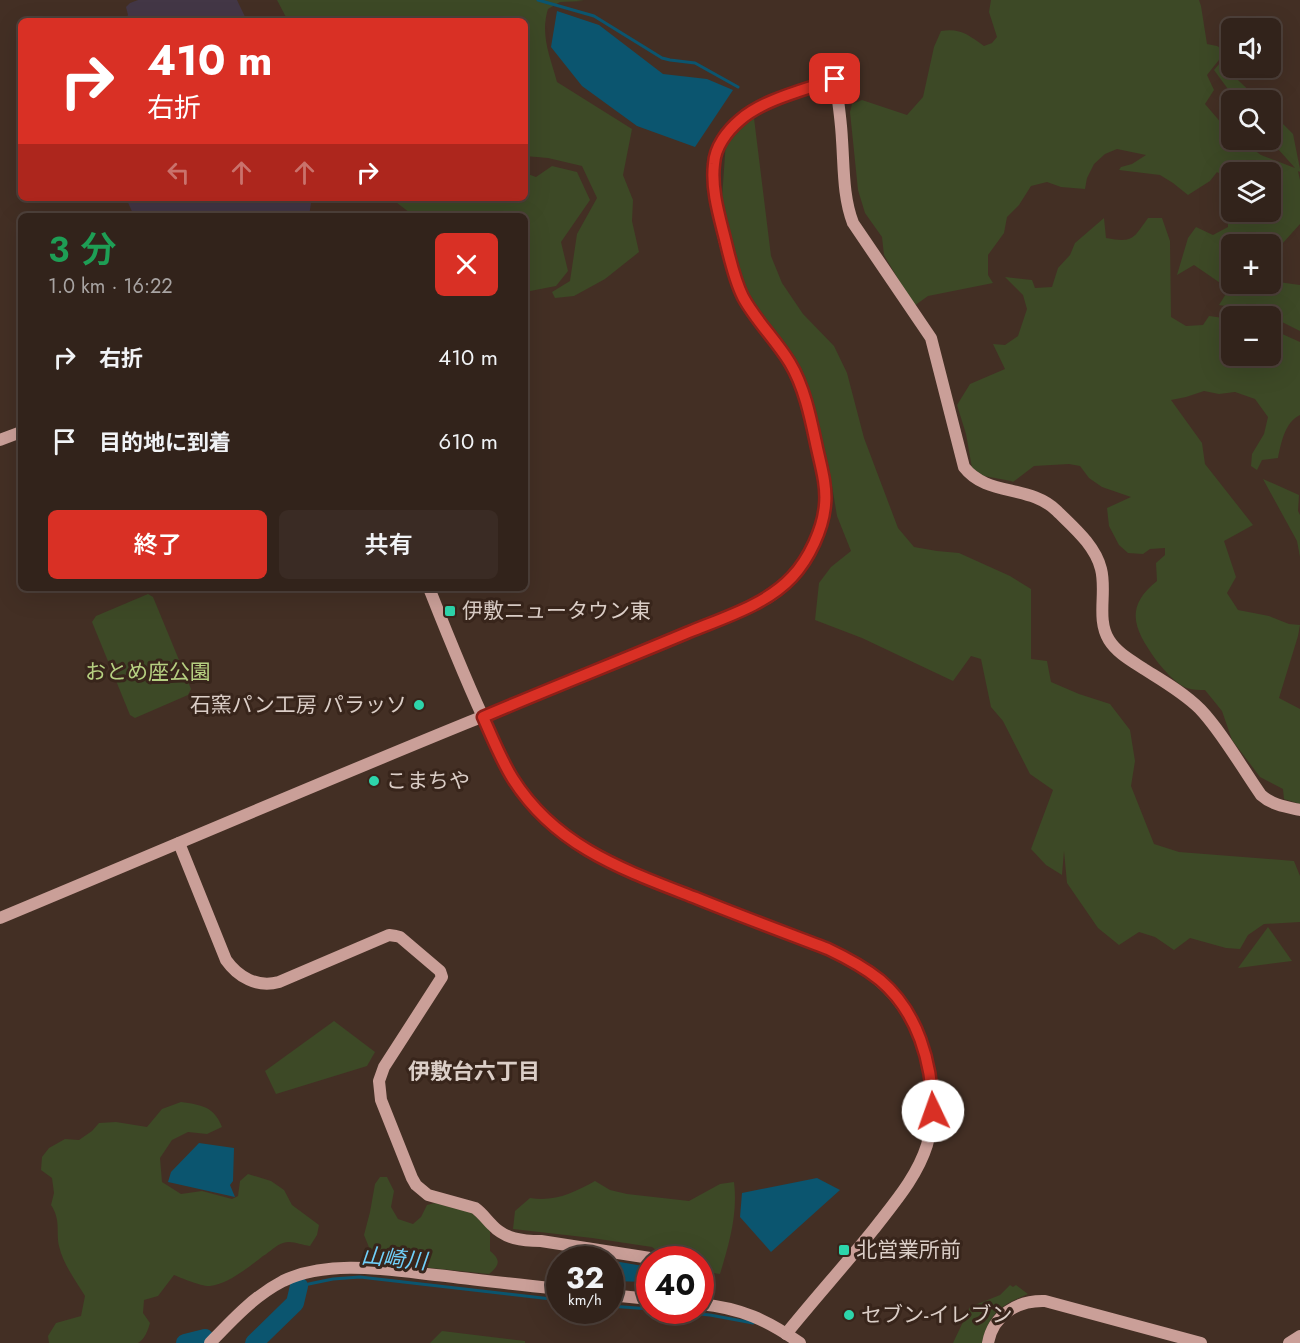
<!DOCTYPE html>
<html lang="ja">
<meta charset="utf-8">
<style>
:root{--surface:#32231b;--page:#3a2b24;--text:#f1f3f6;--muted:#a8a4a3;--line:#4d403a;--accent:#d93025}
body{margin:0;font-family:Jost,"Noto Sans JP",sans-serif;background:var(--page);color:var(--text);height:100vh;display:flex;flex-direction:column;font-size:22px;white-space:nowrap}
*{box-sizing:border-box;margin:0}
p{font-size:20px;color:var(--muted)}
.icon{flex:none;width:33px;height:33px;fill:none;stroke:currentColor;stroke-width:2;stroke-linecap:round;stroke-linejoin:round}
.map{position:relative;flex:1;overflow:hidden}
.panel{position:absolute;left:18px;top:213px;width:510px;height:378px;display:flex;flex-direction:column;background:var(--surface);border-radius:9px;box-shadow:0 6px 24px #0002,0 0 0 2px var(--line)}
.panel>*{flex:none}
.banner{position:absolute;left:18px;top:18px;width:510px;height:183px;border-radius:9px;box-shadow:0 6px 24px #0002,0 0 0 2px var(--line);background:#d93025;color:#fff;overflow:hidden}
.fabs{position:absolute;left:1221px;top:18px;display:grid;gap:12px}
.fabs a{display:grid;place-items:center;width:60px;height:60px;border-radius:9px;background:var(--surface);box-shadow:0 6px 24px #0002,0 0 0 2px var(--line);font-size:30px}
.speed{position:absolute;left:546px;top:1246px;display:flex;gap:12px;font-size:30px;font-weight:700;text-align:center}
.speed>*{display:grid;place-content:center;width:78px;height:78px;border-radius:50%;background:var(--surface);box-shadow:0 6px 24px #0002,0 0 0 2px var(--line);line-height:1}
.speed small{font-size:15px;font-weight:400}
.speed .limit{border:9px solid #d22;background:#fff;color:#111}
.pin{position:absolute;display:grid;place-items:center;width:51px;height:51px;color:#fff;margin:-26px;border-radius:12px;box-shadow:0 3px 9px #0006}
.me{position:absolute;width:66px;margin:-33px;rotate:357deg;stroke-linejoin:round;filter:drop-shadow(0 0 4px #0008)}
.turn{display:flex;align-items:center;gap:21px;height:126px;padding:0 30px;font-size:27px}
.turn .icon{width:78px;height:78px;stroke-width:2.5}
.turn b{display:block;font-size:42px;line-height:51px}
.lanes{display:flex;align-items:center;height:57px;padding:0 30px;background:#0003;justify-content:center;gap:30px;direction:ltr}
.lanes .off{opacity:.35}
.round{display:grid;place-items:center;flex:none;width:63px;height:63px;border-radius:9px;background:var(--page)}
.headline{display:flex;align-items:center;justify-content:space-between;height:102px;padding:0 30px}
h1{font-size:36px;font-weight:600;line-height:45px;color:#1e9e55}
.primary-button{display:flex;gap:12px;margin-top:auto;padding:12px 30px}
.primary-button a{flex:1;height:69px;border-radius:9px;background:var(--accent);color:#fff;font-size:24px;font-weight:600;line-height:69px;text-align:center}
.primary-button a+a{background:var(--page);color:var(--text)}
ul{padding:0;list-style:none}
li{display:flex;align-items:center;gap:18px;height:84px;padding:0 30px}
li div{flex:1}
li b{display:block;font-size:22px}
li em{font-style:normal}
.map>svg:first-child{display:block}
.education{fill:#433746}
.green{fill:#3d4926;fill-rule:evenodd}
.water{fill:#0b556f}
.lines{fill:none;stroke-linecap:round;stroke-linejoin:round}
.stream{stroke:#0b556f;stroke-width:3}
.river{stroke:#0b556f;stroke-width:18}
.secondary{stroke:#ca9f98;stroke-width:12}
.route-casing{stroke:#8d1f18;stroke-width:15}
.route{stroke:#d93025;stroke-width:10}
.poi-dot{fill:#2dd5ab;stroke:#38251b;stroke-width:2}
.labels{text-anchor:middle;stroke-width:6;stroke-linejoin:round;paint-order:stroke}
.poi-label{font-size:21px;fill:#dbcec7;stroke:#38251b;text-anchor:start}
.park-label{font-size:21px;fill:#b6d081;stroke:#38251b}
.neighbourhood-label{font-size:22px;font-weight:bold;fill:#dbcec7;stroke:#38251b}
.water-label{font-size:22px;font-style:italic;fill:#70d0fa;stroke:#38251b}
</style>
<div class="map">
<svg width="1300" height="1343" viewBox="0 0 1300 1343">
<rect width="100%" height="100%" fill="#432f24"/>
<g class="education">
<path d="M138 0H237L247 21H124L128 15 126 7 130 3Z"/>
<path d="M126 198H311V203L309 216H134Z"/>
</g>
<g class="green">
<path d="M277 0H577L584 1 560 2 548 9C540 35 550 56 557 82L632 129 623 175 633 200 632 221 639 252 605 279 574 296 555 298 552 292 570 281 577 234 597 198 582 166 548 158 525 156V21H288Z"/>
<path d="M991 0H1199L1201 6 1207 44 1217 46 1226 51 1207 75 1214 90 1205 104 1223 125 1231 132 1232 140H1240L1261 155 1295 168 1270 140 1271 112 1293 134 1300 169V172L1298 171 1300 180V224L1282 244 1271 246 1270 244H1250L1242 242 1223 247 1224 257 1231 253 1232 284H1270L1271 281 1300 285V331L1270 316 1249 310 1219 305 1229 289 1194 265 1177 275 1188 238 1196 227 1213 235 1228 227 1227 178 1217 172 1210 181 1188 195 1173 183 1160 175 1119 170 1121 167 1132 164 1146 155 1117 149 1105 154 1094 164 1087 178 1085 189 1061 187 1047 182 1031 186 1019 205 1007 217 1004 233 988 255V275L993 283 928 296 914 306 884 255 882 237 865 213 858 190 850 112 852 104 862 100 907 115 923 97 934 47 941 31C961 28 968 35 984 46L992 43 997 37 989 12ZM1232 172H1270V212H1232Z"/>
<path d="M1220 63 1259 100H1236L1214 70Z"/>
<path d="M753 110 771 256 782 283 803 314 834 346 847 373 864 438 898 528 914 547 937 551 959 553 1010 576 1031 589V659L1047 661 1051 682 1079 694 1110 704 1130 730 1135 761 1131 786 1154 844 1179 852 1294 861 1300 876V922L1264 924 1248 935 1240 949 1226 948 1190 938 1174 950 1155 937 1139 932 1119 945 1098 928 1067 883 1064 851 1062 875 1046 865 1031 849 1053 790 1030 774 1003 721 991 707 981 659 971 656 953 681 862 638 815 620 819 583 831 567 851 551 837 516 829 468 803 382 752 312 721 212 726 141Z"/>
<path d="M552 166 577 172 590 200 561 242 568 271 556 286 525 292V216H414L392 199 525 198V173L536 177Z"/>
<path d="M1104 218 1106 238C1133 243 1133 239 1148 218H1162L1170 241 1171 317 1186 326 1203 325 1209 316 1231 319V336L1220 342 1221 352 1230 365 1242 356H1270L1271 329 1300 342V415C1285 422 1281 443 1278 458L1262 460 1257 470 1251 466 1252 454 1264 434 1268 417 1255 399 1235 392 1219 394 1204 391 1186 397 1171 400 1202 443 1205 464 1253 525 1224 541 1236 577 1227 593 1238 610 1269 616 1289 624 1300 625 1298 636 1279 698 1300 709V804L1284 799 1283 789 1260 777 1232 740 1222 711 1205 690C1199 690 1193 690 1187 688 1177 685 1162 668 1156 660 1135 630 1123 608 1157 581L1156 563 1165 555V548L1150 549 1143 554 1128 553 1119 545 1109 526 1107 508 1131 497 1102 487 1089 478 1080 466 1069 464 1034 466 1013 482 1011 481 984 476 972 468 966 434 957 405 970 384 1005 369 993 344 1005 345 1018 336 1027 309 1023 295 1005 277 1032 280 1035 288 1052 287 1058 268 1070 255 1075 243Z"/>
<path d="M1263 479 1299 495 1298 511 1300 515V557L1297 541Z"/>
<path d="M148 594 153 597 191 689 188 695 135 718 130 715 92 622 96 616Z"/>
<path d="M1268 927 1292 961 1238 968Z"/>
<path d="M334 1021 375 1052 367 1066 276 1094 265 1071Z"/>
<path d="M181 1102C201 1105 214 1106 222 1127L207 1134 188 1132 172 1140 160 1158 162 1182 181 1194 202 1191 232 1199 238 1196 240 1181 248 1174 271 1181 284 1190 292 1205 319 1225 317 1235 310 1246C300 1245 292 1240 283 1243 276 1245 270 1252 263 1256 249 1267 228 1284 210 1286 203 1287 181 1278 174 1275L158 1296 144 1300 143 1313 150 1323C148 1330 145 1339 138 1343H49L48 1336 56 1323 81 1316 85 1296C76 1281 63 1264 59 1246 56 1231 61 1220 51 1205L54 1193 52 1178 41 1170 42 1157 49 1148 65 1139 79 1140 92 1131 99 1123 116 1122 147 1127 162 1109Z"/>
<path d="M380 1177H387L394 1191 391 1207 398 1219 413 1224 421 1217 427 1205 435 1203 472 1213 490 1230V1251C501 1260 500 1265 489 1274L375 1262 364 1235 370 1212 375 1184Z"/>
<path d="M595 1181 610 1190 627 1194 689 1201 720 1184 734 1182C738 1214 729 1244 720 1274L701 1271 700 1260H670L652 1247 592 1238 513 1229 515 1211 530 1198C555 1202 573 1193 595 1181Z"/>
<path d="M1010 1285 1013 1287 1016 1285 1028 1294C1001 1305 989 1313 982 1343H953L970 1307 1000 1295Z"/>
<path d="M442 1331 525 1341V1343H430Z"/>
</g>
<g class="water">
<path d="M557 11 599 25 663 74 707 79 733 90 695 147 637 126 582 86 551 47Z"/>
<path d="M199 1143 234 1148 233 1181 230 1185 235 1197 168 1182 171 1172Z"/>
<path d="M817 1178 840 1190 771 1252 740 1217 742 1193Z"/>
<path d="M614 1261 649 1267 648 1282 611 1281Z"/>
</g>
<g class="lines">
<g class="stream">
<path d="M538 0 594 16 662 58 670 60 695 63 738 87"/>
<path d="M299 1286 333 1279 360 1277 560 1300"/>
<path d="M610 1306 650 1309"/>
<path d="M666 1311 710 1315 753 1323"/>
</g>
<g class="river">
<path d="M185 1343 205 1338"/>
<path d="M254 1343 295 1303 299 1286"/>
</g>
<g class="secondary">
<path d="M0 440 21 432"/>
<path d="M429 588C448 636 467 684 489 730 497 746 503 765 513 779 560 849 627 872 701 900 743 917 786 933 828 949 874 970 906 997 923 1047 934 1079 936 1112 927 1145 917 1177 894 1203 874 1229 845 1265 815 1298 786 1334"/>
<path d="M179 843 226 960C238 977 257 988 279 982L389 935 396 936 400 937 440 971 442 977 384 1067 379 1081 381 1100 412 1178 416 1185 428 1195 475 1208C482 1213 486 1219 492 1225 505 1239 522 1241 541 1241L650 1258 656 1260"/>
<path d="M0 918C156 853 312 786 469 722 538 695 606 667 674 638 694 630 714 621 735 613 744 609 753 606 762 601 776 594 791 580 800 567 812 550 822 527 825 506 827 487 821 467 817 448 811 420 805 389 791 364 777 340 757 322 744 298 730 271 710 192 714 162 716 146 728 130 740 119 766 98 804 90 835 79 838 99 841 119 842 140 844 168 843 197 853 223L931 338 964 467C987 497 1030 484 1057 511 1073 527 1095 545 1101 569 1107 592 1096 619 1109 640 1117 653 1132 661 1144 669 1163 681 1184 693 1200 709 1222 732 1242 768 1261 795 1272 805 1286 807 1300 810"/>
<path d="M610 1295 650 1299"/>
<path d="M700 1304C741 1308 767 1320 800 1343"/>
<path d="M210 1343C232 1320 254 1296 283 1281 331 1258 395 1271 446 1276 484 1281 522 1285 560 1289"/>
<path d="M988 1343C993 1315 1018 1300 1045 1301L1201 1343"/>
<path d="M1289 1343 1300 1336"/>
</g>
</g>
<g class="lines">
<g class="route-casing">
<path id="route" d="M835 79C805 90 764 99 740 120 727 131 715 147 714 164 711 189 719 215 725 239 730 259 734 279 743 297 756 321 776 340 790 363 805 388 811 420 817 448 821 466 827 486 825 505 823 529 809 559 792 577 766 605 723 618 689 632 620 661 551 688 483 717 492 737 501 760 513 779 556 847 624 870 696 898 740 916 784 932 828 949 847 958 864 967 880 980 918 1012 932 1063 933 1111"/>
</g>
<use href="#route" class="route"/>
</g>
<g class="poi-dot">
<rect x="444" y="605" width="12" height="12" rx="3"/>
<circle cx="419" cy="705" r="6"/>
<circle cx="374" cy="781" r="6"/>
<rect x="838" y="1244" width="12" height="12" rx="3"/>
<circle cx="849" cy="1315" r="6"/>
</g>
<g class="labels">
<g class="poi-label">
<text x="462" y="618">伊敷ニュータウン東</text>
<text x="407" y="712" text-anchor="end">石窯パン工房 パラッソ</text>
<text x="386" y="788">こまちや</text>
<text x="856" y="1257">北営業所前</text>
<text x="861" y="1322">セブン-イレブン</text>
</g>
<g class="park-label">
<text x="148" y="679">おとめ座公園</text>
</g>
<g class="neighbourhood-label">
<text x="474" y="1079">伊敷台六丁目</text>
</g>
<g class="water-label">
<text transform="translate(394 1258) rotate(5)" y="8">山崎川</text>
</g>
</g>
</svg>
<div class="fabs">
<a><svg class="icon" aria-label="sound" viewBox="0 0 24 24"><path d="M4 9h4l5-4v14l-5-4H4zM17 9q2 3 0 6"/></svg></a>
<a><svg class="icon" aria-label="search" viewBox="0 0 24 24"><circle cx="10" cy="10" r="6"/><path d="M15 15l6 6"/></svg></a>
<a><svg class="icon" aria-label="layers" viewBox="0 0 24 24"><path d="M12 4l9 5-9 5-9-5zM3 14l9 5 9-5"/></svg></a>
<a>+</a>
<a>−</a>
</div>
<div class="speed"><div>32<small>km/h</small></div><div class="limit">40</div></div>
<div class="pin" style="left:835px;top:79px;background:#d93025"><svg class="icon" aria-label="arrive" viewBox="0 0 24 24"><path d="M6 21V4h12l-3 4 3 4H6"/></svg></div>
<svg class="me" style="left:933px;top:1111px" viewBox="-20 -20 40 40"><circle r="19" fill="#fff"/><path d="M0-13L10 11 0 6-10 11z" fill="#d93025"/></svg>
<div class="banner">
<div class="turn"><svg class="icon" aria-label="right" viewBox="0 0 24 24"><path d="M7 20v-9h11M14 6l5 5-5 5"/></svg><div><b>410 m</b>右折</div></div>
<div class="lanes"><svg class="icon off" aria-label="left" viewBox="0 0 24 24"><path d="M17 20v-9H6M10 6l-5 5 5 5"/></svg><svg class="icon off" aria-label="ahead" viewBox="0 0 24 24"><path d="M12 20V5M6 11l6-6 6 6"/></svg><svg class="icon off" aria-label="ahead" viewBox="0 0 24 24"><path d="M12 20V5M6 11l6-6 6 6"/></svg><svg class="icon" aria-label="right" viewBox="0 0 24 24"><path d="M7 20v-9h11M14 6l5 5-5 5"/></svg></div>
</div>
<section class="panel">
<div class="headline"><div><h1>3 分</h1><p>1.0 km · 16:22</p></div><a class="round" style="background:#d93025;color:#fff"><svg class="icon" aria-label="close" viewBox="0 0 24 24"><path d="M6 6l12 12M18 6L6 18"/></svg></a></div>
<ul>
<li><svg class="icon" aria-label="right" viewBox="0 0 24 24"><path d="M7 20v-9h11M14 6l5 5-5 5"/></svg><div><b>右折</b></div><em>410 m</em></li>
<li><svg class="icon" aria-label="arrive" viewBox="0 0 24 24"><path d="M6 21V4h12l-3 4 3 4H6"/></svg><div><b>目的地に到着</b></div><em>610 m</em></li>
</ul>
<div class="primary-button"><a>終了</a><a>共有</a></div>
</section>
</div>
